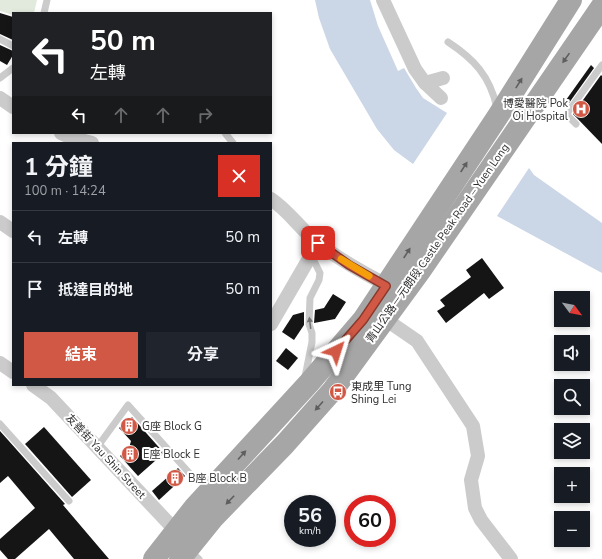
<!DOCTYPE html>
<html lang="zh-TW">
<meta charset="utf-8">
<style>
:root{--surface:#171b24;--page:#20242c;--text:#f1f3f6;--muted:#9ea1a6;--line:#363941;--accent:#d15844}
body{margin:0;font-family:"Nunito Sans","Noto Sans TC",sans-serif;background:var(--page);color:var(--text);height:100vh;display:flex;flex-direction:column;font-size:15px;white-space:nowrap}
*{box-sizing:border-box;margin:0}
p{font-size:13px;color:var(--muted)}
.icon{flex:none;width:22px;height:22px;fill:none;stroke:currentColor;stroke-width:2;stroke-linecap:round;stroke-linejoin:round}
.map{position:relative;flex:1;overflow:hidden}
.panel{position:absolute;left:12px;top:142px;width:260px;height:244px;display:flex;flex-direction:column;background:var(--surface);border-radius:0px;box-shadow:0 2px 6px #0003}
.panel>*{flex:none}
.top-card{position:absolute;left:12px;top:12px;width:260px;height:122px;border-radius:0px;box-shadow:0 2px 6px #0003;background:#202124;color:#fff;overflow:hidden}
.needle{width:26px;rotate:122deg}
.tools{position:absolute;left:554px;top:291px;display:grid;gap:8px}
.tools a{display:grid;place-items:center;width:36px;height:36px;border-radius:0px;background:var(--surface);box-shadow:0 2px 6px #0003;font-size:20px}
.speed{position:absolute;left:284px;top:495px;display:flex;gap:8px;font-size:20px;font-weight:700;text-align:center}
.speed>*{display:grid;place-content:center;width:52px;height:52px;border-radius:50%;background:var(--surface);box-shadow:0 2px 6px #0003;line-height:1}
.speed small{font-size:10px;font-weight:400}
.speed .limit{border:6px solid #d22;background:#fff;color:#111}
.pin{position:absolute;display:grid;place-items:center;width:34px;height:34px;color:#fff;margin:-17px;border-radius:8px;box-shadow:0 2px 6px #0006}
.me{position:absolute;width:44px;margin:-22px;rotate:41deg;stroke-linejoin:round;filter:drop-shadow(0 0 3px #0008)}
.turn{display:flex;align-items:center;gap:14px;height:84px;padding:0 12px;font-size:18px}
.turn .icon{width:52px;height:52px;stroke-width:2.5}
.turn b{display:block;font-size:28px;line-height:34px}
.lanes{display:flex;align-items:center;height:38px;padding:0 12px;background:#0003;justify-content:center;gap:20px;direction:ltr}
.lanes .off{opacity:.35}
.round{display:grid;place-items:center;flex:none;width:42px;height:42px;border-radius:0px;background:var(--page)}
.headline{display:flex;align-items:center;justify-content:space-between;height:68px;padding:0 12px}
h1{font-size:24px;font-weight:700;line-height:30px}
.primary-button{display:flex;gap:8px;margin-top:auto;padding:8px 12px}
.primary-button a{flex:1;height:46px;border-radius:0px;background:var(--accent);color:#fff;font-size:16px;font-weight:700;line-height:46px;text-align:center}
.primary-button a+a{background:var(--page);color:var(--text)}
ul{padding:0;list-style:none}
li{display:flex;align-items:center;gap:12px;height:52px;padding:0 12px;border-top:1px solid var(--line)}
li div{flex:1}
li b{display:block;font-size:15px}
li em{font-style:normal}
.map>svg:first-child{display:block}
.green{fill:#e1eadd}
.water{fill:#cbd6e7}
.building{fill:#151515}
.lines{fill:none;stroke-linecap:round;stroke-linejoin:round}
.service{stroke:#cbcbcb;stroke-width:7}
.minor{stroke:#cbcbcb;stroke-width:14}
.primary{stroke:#a6a6a6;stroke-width:22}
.oneway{fill:#5e5e5e}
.oneway2{fill:#757575}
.route-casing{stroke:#88392c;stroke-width:10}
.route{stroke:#d15844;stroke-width:7}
.slow{stroke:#f59e0b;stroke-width:7}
.labels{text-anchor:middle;stroke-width:4;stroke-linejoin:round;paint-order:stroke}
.poi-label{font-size:11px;fill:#2e2e2e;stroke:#fff;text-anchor:start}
.street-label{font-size:11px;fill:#2e2e2e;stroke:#fff}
</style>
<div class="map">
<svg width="602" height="559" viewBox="0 0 602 559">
<rect width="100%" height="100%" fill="#fff"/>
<path class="green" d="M0 0H37L34 13H13V15L0 11Z"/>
<g class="water">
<path d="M315 0H370L378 26 398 71 404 68 416 88 423 98 447 113 413 164 394 150 377 129 330 49 319 18Z"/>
<path d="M529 168 534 175 602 223V273L497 216Z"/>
</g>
<g class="building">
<path d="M0 13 13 17V40L0 34Z"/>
<path d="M0 45 13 51V55L7 65 0 61Z"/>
<path d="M591 65 594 68 569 103 566 100Z"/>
<path d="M601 75 602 76V144L573 114Z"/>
<path d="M482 258 504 288 489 299 484 293 446 323 437 311 445 306 440 300 471 277 466 270Z"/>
<path d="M333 294 346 302 335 319 314 323 315 310 324 308Z"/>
<path d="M304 312V325L294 340 282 332 293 315Z"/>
<path d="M286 348 298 358 288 370 276 361Z"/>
<path d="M132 417 164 453 138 476 120 456 129 448 131 441 119 428Z"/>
<path d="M44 427 91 480 72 497 25 444Z"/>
<path d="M0 431 65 504 63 505 109 559H74L49 529 15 559H8L0 550V539L35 508 8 476 0 483Z"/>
<path d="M178 468 185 476 159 500 152 491Z"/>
</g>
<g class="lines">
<g class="service">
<path d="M44 13 47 0"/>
<path d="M0 39 13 46"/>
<path d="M448 42C474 59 490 76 497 108"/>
<path d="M0 78 13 68"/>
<path d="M576 124 568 116V112L602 65"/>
<path d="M225 133 233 143"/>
<path d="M305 377 312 342V333L309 324 310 298 319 280 320 273 311 255"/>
<path d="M0 424 69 501"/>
<path d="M98 446 128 405 192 476"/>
<path d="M189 550 199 559"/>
</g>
<g class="minor">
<path d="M383 0 415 69 425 83 441 98"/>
<path d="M425 83 443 78"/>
<path d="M0 98 13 107"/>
<path d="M61 133 70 137 92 143"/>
<path d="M271 199C289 211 301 230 318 243 339 260 363 272 386 285"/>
<path d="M0 222 13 231"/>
<path d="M385 319 417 341 473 426 478 456 471 480 475 508 481 520 511 559"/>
<path d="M271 324 318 243"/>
<path d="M0 363 13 372"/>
<path d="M33 385 51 398 175 530"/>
</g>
<g class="primary">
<path d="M154 559 194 508 309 383 363 320 498 116 571 0"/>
<path d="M180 559 213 518 285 444 333 390 420 271 602 6"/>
</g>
</g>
<defs><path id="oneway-solid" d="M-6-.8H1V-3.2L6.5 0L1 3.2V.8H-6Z"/></defs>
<g class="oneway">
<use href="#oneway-solid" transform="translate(566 58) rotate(125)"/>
<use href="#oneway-solid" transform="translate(519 83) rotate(-58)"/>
<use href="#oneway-solid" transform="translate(464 167) rotate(-57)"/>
<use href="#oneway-solid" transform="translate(407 253) rotate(-57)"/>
<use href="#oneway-solid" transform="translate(319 406) rotate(132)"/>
<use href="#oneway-solid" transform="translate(242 455) rotate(-48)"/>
<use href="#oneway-solid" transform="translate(230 500) rotate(134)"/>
</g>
<use class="oneway2" href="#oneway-solid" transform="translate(310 323) rotate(-97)"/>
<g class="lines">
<g class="route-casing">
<path id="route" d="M318 243 349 265 386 286 363 320 336 351"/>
</g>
<use href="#route" class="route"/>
<path class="slow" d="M341 259 369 276"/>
</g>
<defs>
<g id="hospital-disc" transform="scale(0.9)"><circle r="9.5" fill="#d15844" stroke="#fff"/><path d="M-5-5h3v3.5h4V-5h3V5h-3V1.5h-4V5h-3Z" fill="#fff"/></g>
<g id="bus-disc" transform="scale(0.9)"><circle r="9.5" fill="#d15844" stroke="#fff"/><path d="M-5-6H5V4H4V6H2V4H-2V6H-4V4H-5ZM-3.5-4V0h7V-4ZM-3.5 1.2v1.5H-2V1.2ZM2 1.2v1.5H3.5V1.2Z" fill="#fff"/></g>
<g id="building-disc" transform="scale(0.9)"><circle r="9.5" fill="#d15844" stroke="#fff"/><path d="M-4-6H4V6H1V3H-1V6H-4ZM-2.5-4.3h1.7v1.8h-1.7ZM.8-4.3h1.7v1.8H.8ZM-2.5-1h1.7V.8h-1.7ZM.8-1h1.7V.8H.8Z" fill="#fff"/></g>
</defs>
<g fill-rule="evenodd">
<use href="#hospital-disc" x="581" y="109"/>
<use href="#bus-disc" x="338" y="392"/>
<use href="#building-disc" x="129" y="426"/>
<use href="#building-disc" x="130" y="454"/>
<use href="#building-disc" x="175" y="478"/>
</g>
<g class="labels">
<g class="poi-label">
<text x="568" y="107" text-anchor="end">博愛醫院 Pok<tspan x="568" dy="13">Oi Hospital</tspan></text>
<text x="351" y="390">東成里 Tung<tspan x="351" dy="13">Shing Lei</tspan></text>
<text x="142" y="430">G座 Block G</text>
<text x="143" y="458">E座 Block E</text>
<text x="188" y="482">B座 Block B</text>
</g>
<g class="street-label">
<text transform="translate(437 243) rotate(-55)" y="4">青山公路－元朗段 Castle Peak Road – Yuen Long</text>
<text transform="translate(106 456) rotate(47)" y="4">友善街 Yau Shin Street</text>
</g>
</g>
</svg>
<div class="tools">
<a><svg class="needle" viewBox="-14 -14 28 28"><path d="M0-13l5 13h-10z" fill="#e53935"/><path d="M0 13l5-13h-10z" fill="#9ea1a6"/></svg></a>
<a><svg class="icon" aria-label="sound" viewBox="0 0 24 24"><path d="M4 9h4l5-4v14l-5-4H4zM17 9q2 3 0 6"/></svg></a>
<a><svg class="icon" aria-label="search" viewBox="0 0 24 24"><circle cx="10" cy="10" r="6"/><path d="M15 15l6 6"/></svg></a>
<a><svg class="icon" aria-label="layers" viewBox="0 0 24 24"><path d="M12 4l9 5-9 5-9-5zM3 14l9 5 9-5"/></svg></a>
<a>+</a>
<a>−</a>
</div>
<div class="speed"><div>56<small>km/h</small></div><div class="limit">60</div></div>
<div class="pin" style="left:318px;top:243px;background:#d93025"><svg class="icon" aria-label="arrive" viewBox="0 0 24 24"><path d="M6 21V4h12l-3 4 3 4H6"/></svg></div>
<svg class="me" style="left:336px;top:351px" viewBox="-20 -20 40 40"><path d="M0-17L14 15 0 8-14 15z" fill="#d15844" stroke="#fff" stroke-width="4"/></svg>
<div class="top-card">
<div class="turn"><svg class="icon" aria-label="left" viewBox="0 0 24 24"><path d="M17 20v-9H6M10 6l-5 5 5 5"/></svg><div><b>50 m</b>左轉</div></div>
<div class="lanes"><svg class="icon" aria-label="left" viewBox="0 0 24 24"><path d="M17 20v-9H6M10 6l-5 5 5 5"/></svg><svg class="icon off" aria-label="ahead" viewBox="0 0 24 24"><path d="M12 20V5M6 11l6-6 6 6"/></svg><svg class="icon off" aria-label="ahead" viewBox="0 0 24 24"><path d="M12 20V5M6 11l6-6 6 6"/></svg><svg class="icon off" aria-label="right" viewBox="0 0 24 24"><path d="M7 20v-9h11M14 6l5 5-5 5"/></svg></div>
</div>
<section class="panel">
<div class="headline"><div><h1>1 分鐘</h1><p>100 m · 14:24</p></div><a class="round" style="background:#d93025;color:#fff"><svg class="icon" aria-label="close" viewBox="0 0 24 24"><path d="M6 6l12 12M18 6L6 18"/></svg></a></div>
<ul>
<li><svg class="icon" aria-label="left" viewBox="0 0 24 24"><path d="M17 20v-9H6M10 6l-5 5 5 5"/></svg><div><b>左轉</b></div><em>50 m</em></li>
<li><svg class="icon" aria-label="arrive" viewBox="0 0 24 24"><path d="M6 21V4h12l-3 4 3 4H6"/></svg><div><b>抵達目的地</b></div><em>50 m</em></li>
</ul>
<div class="primary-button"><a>結束</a><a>分享</a></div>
</section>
</div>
